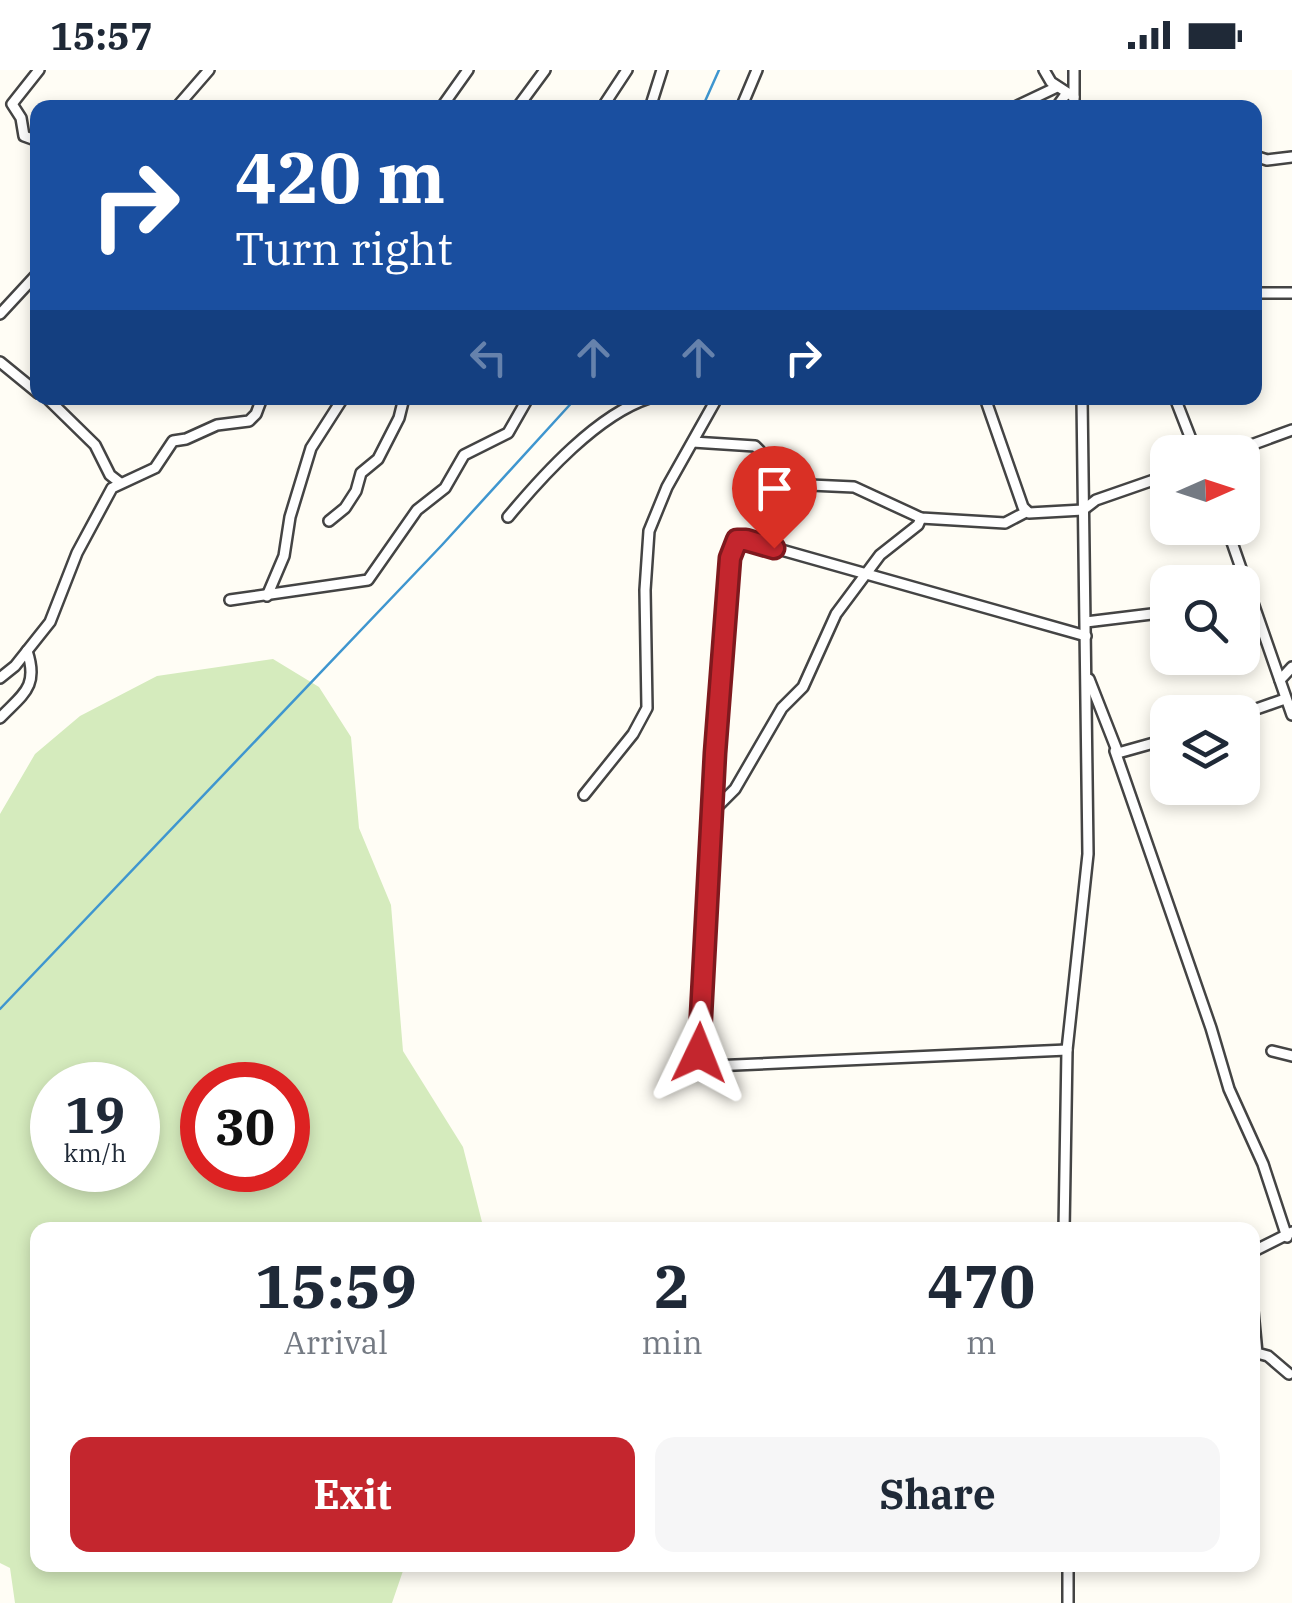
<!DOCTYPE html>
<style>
:root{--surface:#fff;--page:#f6f6f7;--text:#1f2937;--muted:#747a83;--accent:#c4262e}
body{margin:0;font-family:"IBM Plex Serif",serif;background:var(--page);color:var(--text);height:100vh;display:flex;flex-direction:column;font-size:38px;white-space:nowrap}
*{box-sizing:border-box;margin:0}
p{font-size:32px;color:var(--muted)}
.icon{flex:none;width:55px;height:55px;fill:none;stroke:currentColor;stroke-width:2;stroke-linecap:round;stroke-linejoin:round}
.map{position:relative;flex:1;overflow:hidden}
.side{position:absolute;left:30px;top:1152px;width:1230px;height:350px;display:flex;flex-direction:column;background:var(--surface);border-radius:20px;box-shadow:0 5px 15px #0003}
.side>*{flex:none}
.banner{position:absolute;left:30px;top:30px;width:1232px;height:305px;border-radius:20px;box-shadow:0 5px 15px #0003;background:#1a4fa0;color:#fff;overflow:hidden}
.needle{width:65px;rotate:87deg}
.tools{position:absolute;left:1150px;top:365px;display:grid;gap:20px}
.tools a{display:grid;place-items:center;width:110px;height:110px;border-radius:20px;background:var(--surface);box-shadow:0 5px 15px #0003;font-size:50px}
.speed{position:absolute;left:30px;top:992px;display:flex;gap:20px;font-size:50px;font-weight:700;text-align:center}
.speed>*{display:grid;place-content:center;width:130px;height:130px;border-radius:50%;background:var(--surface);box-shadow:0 5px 15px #0003;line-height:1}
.speed small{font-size:25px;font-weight:400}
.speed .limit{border:15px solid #d22;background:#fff;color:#111}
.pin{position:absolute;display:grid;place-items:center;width:85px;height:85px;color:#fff;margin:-102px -42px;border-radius:50% 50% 50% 0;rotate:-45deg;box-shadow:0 0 10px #0007}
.pin .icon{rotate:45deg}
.me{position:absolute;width:110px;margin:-55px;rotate:2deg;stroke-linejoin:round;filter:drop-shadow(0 0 8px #0008)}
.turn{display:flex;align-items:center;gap:35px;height:210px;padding:0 40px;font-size:45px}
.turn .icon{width:130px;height:130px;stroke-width:2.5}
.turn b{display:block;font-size:70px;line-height:85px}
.lanes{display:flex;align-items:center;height:95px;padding:0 40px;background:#0003;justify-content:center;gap:50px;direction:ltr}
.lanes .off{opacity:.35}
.eta{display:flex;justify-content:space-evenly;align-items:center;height:170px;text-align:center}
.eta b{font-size:60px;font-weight:800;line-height:70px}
.primary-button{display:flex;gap:20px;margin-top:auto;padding:20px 40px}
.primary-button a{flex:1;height:115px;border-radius:20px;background:var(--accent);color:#fff;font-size:40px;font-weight:800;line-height:115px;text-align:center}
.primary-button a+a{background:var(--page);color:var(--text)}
.status{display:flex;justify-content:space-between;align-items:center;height:70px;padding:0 50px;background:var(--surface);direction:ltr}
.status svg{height:28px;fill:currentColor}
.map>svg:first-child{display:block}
.green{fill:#d5ebbd;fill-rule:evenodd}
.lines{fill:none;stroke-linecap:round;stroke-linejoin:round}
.stream{stroke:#3f96cf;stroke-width:2.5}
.minor-casing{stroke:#444;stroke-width:14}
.minor{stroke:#fff;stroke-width:9}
.route-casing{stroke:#7f191e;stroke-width:25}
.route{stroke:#c4262e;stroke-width:18}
</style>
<div class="status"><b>15:57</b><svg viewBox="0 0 49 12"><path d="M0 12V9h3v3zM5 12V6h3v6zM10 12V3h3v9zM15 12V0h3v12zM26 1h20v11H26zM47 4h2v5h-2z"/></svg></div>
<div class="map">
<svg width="1292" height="1533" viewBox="0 0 1292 1533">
<rect width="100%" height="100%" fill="#fffdf5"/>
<path class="green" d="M273 589 319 617 351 667 359 758 391 835 403 981 463 1077 484 1160H38V1495H405L392 1533H15L10 1498 0 1493V744L35 684 80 646 157 606ZM52 1015H138V1100H52ZM202 1015H288V1100H202Z"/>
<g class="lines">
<g class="stream">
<path d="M702 38 719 0"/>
<path d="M0 939 442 475 576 328"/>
</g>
<g class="minor-casing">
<g id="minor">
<path d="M1044 0 1051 12 1074 27"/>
<path d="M1074 0V38"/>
<path d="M176 38 209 0"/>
<path d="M441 38 468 0"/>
<path d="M517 38 545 0"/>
<path d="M602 38 627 0"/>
<path d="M650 38 662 0"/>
<path d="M741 38 757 0"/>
<path d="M1013 38 1057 17"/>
<path d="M1056 38 1066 24"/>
<path d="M38 71 24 66 21 48 12 34 39 0"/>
<path d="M1255 86 1267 90 1292 87"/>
<path d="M1255 223H1292"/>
<path d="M0 244 38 203"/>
<path d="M0 292 38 323"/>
<path d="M47 328 95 375 110 405 119 412"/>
<path d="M985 328 1023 437 1029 443 1083 440 1096 430 1168 405"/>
<path d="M1175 328 1196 382"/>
<path d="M693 372 755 376 760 381 754 398 762 409 788 414 854 417 921 448 1005 453 1026 442"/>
<path d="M1232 382 1292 360"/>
<path d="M508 447C543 405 597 345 649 328"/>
<path d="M329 451 345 438 356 421 361 403 378 389 399 348 404 328"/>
<path d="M1227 458 1292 645"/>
<path d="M267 526 284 486 290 447 311 378 343 328"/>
<path d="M230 530 368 510 417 440 445 418 464 385 508 363 528 328"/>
<path d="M1086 552 1168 542"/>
<path d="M0 608 15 596 50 552 77 483 112 418 155 398 173 371 186 369 217 355 249 351 256 344 262 328"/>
<path d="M1089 609 1118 683 1168 669"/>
<path d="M1280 610 1292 597"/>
<path d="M1242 644 1285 629"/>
<path d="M0 648C23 624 39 617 27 581"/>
<path d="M1115 681 1211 958 1229 1019 1263 1094 1287 1167"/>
<path d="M584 725 633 664 647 638 645 520 649 461 667 417 717 328"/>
<path d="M711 743 735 719 782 638 803 617 836 544 880 485 918 455 921 448"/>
<path d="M1067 980 712 996 704 992 699 983C704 855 712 727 721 599 723 568 722 496 737 470H746L1086 566"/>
<path d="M1272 981 1292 986"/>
<path d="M1064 1160 1067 980 1088 784 1082 328"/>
<path d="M1252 1182 1292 1162"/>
<path d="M1253 1241 1257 1283 1268 1286 1289 1304"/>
<path d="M1068 1495V1533"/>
</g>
</g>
<use href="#minor" class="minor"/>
</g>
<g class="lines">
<g class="route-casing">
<path id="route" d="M699 983 715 683 730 488 737 470H746L774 478"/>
</g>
<use href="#route" class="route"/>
</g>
</svg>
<div class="tools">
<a><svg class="needle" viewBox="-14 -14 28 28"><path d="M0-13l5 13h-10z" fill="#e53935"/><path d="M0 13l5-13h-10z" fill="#747a83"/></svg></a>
<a><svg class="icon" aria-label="search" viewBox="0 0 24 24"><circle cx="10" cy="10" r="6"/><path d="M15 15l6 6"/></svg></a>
<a><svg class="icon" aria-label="layers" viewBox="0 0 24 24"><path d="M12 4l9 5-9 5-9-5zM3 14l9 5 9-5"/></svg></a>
</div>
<div class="speed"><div>19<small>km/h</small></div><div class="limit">30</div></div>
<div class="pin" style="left:774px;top:478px;background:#d93025"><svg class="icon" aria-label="arrive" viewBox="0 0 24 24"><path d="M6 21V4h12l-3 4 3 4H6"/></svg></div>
<svg class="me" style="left:699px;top:983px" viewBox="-20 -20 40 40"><path d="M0-17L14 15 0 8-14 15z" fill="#c4262e" stroke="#fff" stroke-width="4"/></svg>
<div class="banner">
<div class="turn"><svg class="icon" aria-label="right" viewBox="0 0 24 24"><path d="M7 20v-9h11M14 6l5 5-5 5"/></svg><div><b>420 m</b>Turn right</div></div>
<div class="lanes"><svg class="icon off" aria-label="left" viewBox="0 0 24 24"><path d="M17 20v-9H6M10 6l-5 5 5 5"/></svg><svg class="icon off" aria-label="ahead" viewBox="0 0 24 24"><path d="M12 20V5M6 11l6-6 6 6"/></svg><svg class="icon off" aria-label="ahead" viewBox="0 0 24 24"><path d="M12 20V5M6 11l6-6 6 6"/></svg><svg class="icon" aria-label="right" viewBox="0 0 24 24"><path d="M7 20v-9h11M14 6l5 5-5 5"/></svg></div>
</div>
<section class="side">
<div class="eta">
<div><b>15:59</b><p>Arrival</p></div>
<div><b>2</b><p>min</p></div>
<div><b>470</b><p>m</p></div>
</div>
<div class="primary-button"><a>Exit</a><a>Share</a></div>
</section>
</div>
